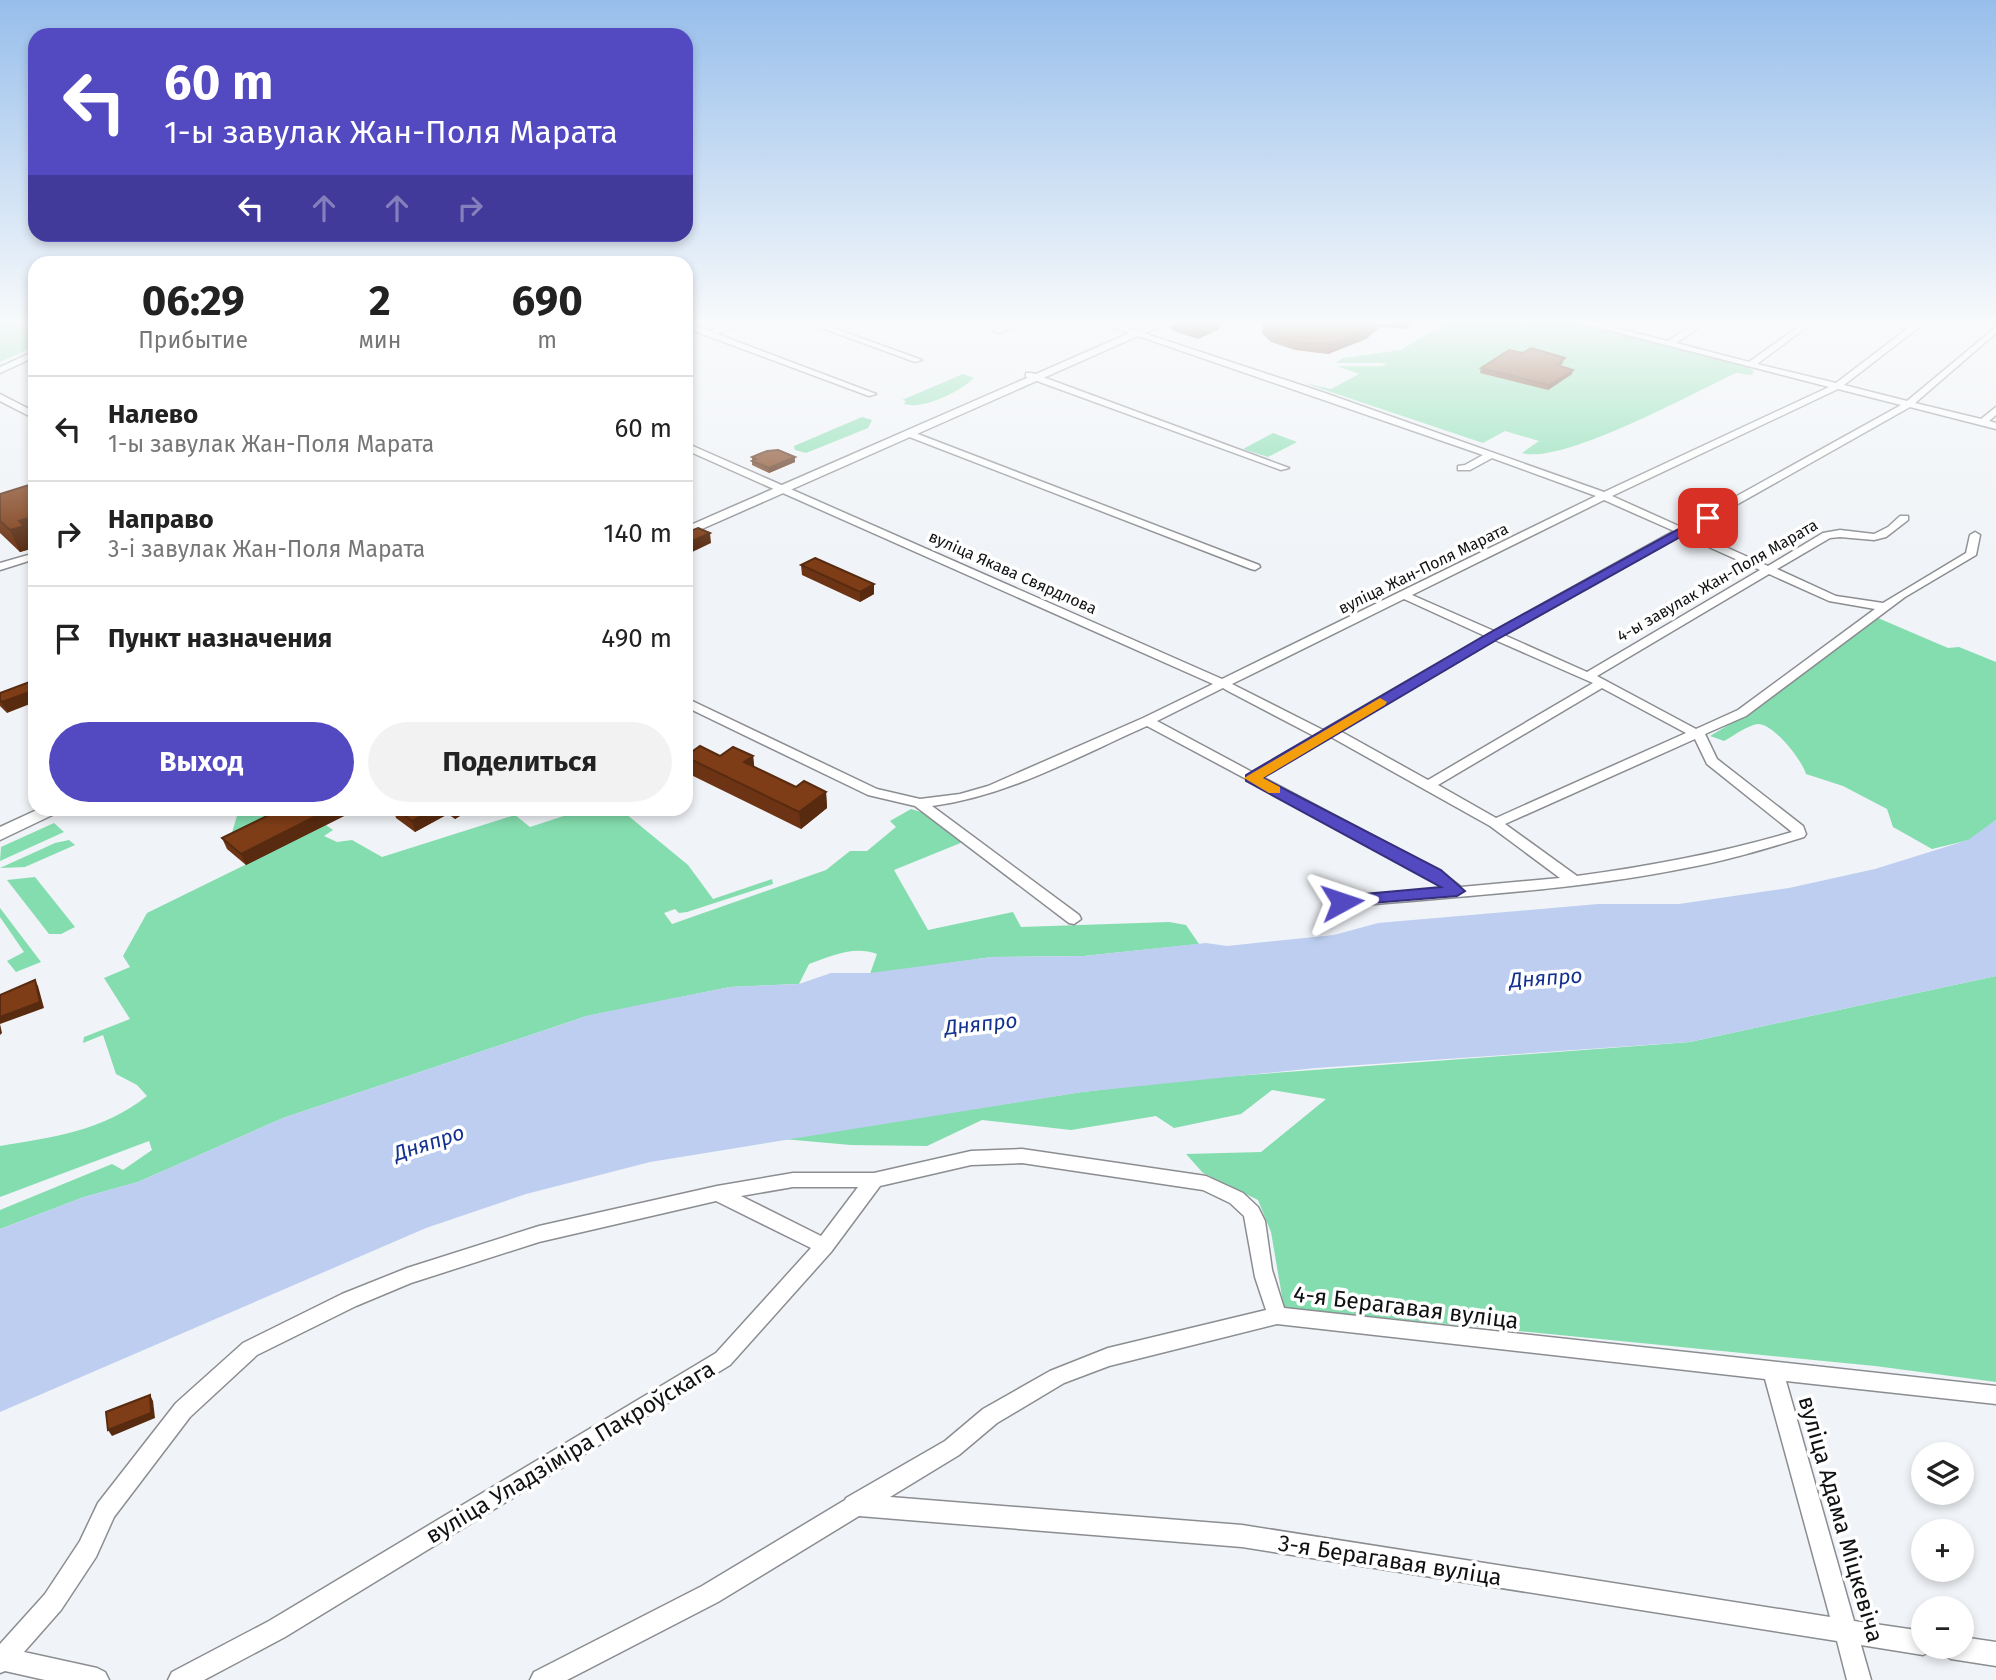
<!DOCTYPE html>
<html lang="ru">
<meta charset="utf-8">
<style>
:root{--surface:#fff;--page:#f2f2f2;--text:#222;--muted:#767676;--line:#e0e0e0;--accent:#5349c1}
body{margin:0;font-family:"Fira Sans",sans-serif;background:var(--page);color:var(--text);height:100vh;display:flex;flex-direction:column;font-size:26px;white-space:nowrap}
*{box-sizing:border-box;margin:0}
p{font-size:23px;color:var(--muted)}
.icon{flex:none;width:38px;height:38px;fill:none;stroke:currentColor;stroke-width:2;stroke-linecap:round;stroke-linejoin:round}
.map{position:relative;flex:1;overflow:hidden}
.side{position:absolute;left:28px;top:256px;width:665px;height:560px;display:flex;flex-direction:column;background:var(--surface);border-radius:21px;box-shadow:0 4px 10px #0003}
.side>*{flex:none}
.guide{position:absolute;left:28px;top:28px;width:665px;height:214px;border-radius:21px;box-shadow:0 4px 10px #0003;background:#5349c1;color:#fff;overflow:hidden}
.tools{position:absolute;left:1911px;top:1442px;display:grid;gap:14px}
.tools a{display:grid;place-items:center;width:63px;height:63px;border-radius:50%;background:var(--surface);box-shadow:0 4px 10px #0003;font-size:35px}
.pin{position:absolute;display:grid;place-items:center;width:60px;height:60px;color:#fff;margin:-30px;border-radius:14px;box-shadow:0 4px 10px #0006}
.me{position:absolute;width:77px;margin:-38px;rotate:85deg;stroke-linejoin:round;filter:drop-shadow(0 0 5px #0008)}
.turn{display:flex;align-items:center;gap:24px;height:147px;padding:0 21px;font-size:32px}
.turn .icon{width:91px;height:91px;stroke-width:2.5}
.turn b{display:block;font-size:49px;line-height:60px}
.lanes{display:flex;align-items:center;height:66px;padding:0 21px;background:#0003;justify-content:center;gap:35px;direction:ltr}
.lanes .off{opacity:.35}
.eta{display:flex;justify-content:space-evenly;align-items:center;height:119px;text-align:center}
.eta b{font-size:42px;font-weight:700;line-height:49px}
.primary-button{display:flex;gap:14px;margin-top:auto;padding:14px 21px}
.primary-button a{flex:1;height:80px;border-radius:42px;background:var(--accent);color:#fff;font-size:28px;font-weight:700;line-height:80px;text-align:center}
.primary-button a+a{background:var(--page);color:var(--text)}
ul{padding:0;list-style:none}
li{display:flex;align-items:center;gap:21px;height:105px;padding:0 21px;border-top:2px solid var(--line)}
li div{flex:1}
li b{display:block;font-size:26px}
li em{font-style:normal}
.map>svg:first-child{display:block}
.green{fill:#84ddae}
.water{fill:#bdcef0}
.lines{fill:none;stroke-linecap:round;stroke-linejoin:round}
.minor-casing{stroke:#8b8d91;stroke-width:3}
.major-casing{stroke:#8b8d91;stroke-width:3}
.minor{fill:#fff;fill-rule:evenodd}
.major{fill:#fff;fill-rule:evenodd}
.wall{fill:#6c3414}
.shaded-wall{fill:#582b10}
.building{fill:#7e3d17;stroke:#582b10;stroke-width:2}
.route{fill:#5349c1;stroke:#362f7d;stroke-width:2}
.slow{fill:#f59e0b}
.labels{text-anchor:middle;stroke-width:7;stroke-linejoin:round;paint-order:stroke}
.far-street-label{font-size:16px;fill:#101112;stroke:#fff}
.water-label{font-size:21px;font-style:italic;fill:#13318f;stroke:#fff}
.near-street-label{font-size:23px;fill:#101112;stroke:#fff}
</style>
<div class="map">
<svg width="1996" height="1680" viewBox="0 0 1996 1680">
<rect width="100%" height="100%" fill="#f0f3f7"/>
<g class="green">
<path d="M0 321H35V346L0 362Z"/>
<path d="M1450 321H1570L1752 366 1748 368 1754 371 1752 375 1736 373C1693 393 1562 465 1522 453L1539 441 1505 431 1483 443 1304 383 1331 389 1359 374 1337 366H1382L1386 363H1335L1343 358 1401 350 1432 331 1438 332 1440 330 1436 329Z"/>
<path d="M963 374 974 378C960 392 922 410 904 404L906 401 902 400Z"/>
<path d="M862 417 872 420 868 428 806 453 795 450 794 446Z"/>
<path d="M1273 433 1297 442 1268 457 1243 449Z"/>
<path d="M1878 618 1948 648 1959 647 1996 662V820L1969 840 1932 849 1893 827 1887 809 1843 786 1806 774C1802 760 1774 724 1758 724 1748 725 1733 736 1724 741L1710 736 1752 711Z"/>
<path d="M296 808 228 846 239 809Z"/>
<path d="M585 809H620L688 865 713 899 772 879 773 884 687 912 679 913 675 909 664 913 672 924 826 870 850 851H867L896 827 890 821 911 809 924 813 963 842 894 870 928 930 1013 912 1021 927 1169 922 1186 925 1199 944 1084 956 992 957 870 974 877 954C854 945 831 956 809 964L799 984 730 987 587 1016 283 1118 138 1182 84 1197 0 1229V1210L112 1164 123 1170 152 1150 149 1141 0 1197V1146C54 1137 103 1131 147 1096L137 1085 116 1074 103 1035 83 1043 84 1037 130 1019 104 978 130 967 123 956 147 913 326 825 333 830 324 836 337 842 352 840 382 857 515 815 530 827Z"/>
<path d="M54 823 64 832 0 861 1 847Z"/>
<path d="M69 840 75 845 25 867 0 868 55 843Z"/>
<path d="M35 877 75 927 61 934H49L7 880Z"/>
<path d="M0 908 41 962 16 972 7 961 24 952 0 917Z"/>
<path d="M1996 976V1382L1875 1366 1284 1308 1271 1232 1258 1200 1203 1173 1186 1154 1261 1152 1326 1099 1272 1090 1241 1114 1174 1128 1156 1116 1071 1130 982 1120 927 1146 851 1145 783 1139 1082 1092 1194 1079 1690 1042Z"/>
</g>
<path class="water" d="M1996 820V976L1690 1042 1316 1068 1082 1092 650 1162 526 1194 426 1228 0 1412V1229L84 1197 138 1182 283 1118 587 1016 639 1005 730 987 799 984 831 973H870L992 957 1084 956 1206 943 1227 946 1334 935 1378 923 1598 904H1679L1789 888 1875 869 1968 840Z"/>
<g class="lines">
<g class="minor-casing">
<g id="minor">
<path d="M738 321H749L717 334 876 394 869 396 686 328V323L710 331Z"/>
<path d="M803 321H814L922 360 915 362Z"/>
<path d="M1016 321H1027L1000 333 993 331Z"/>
<path d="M1095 321H1107L1322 392 1604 492 1829 387 1573 321H1586L1668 341 1700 321H1709L1676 343 1749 362 1806 321H1815L1757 364 1836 383 1907 329 1877 321H1892L1912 325 1918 321H1927L1844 385 1907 401 1996 327V333L1915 403 1981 419 1996 407V415L1989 421 1996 423V429L1910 407 1690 531 1768 566 1823 533 1840 530 1874 534 1888 527 1900 516H1908V520L1886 537 1874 540 1840 537 1830 538 1777 569 1836 596 1883 603 1966 553 1970 535 1975 532 1980 535 1976 555 1905 597 1746 716 1705 734 1717 759 1803 826 1806 834 1804 837C1765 849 1726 861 1686 868 1572 891 1457 896 1342 907L1337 905 1335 902 1337 899 1444 888 1430 877 1147 726C1077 757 1008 796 932 806L1079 915 1081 919 1074 924 1069 923 915 806 868 795 686 707V698L877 789 920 799 960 794 988 786 1143 718 1213 684 686 450V443L1222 679 1596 496 1492 458 1470 470H1458V466L1465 465 1483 455ZM1838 389 1901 405 1681 527 1612 496ZM1604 500 1674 531 1494 631 1412 595ZM1682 535 1760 570 1587 672 1504 635ZM1769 574 1829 601 1875 609 1738 710 1696 729 1597 676ZM1404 599 1485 636 1323 730 1232 684ZM1495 640 1593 683 1428 780 1340 731ZM1223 688 1228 691 1314 736 1252 772 1157 721ZM1602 688 1686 733 1496 818 1438 785ZM1331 737 1490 826 1560 878 1461 887 1440 871 1262 777ZM1695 739 1707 764 1792 832C1721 853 1650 866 1577 876L1505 824Z"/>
<path d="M35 351V357L0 373V367Z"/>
<path d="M1026 373H1032L1289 468 1281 470 1026 377Z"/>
<path d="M0 394 35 412V419L0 401Z"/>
<path d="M910 431 1259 565 1260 567 1255 570 1251 569 907 436V432Z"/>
<path d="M35 553V559L0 570V563Z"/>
<path d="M1022 1149 1206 1176 1243 1193 1258 1207 1265 1221 1272 1270 1284 1308 1996 1386V1404L1786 1381 1854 1621 1923 1631V1647H1933L1931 1651 1923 1655 1861 1645 1871 1680H1847L1837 1641 1242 1547 859 1516 718 1602 567 1680H530L534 1672 702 1586 845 1500 846 1498 945 1441 983 1409 1050 1371 1108 1348 1266 1310 1255 1277 1244 1216 1230 1203 1203 1190 1022 1163 971 1165 880 1186 831 1252 730 1365 285 1637 204 1680H168L172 1672 269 1621 716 1353 811 1248 716 1201 539 1242 411 1283 356 1306 257 1355 190 1417 114 1517 96 1557 61 1610 24 1652 97 1668 105 1672 109 1680H45L5 1671 0 1673V1644L45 1594 80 1541 98 1503 176 1403 243 1343 342 1294 407 1268 539 1226 717 1186 793 1173H874L971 1151ZM793 1187H858L821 1236 741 1196ZM1277 1324 1765 1379 1830 1617 1242 1525 890 1497 959 1455 997 1423 1064 1383 1109 1366Z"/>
<path d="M1962 1637 1996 1642V1666L1951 1659 1943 1655 1939 1647H1962Z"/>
</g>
</g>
<g class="major-casing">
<g id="major">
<path d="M1157 321H1172L686 536V527Z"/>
<path d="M41 808H67L0 840V827Z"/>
</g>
</g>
<use href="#minor" class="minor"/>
<use href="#major" class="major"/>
</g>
<g class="wall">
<path d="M1263 321H1420L1404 329 1380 327 1366 339 1328 354 1295 350 1271 342 1262 333Z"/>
<path d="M1171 326 1219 329 1198 339 1171 330Z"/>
<path d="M1523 353 1564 362 1560 366 1572 374 1548 390 1480 373 1481 368Z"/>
<path d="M752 457 795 462 769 473 752 465Z"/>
<path d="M35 483V541L32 542 34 548 20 552 0 533V494Z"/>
<path d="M801 565 874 584V594L860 602 802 575Z"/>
<path d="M0 693 7 713 0 706Z"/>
<path d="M686 756H753L754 767 796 787 826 792 827 808 801 829 687 773Z"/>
<path d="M393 808H473L455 819 448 814 415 832 396 818Z"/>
<path d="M343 813 344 816 246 865 227 849 222 838Z"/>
</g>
<g class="shaded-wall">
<path d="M1378 321H1381L1380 327 1366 339 1328 354 1330 345Z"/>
<path d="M1405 321H1420L1404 329Z"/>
<path d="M1219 325V329L1198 339 1199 334Z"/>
<path d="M1573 370 1572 374 1548 390 1549 385Z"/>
<path d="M795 457V462L769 473V468Z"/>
<path d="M35 516V541L32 542 34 548 20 552 10 530 19 521Z"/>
<path d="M710 533 711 543 688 554 686 544Z"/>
<path d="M874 584V594L860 602V592Z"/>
<path d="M35 690V702L7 713 2 702Z"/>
<path d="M753 756 755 773 744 762Z"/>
<path d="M826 792 827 808 801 829 799 812Z"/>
<path d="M332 808H352L343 813 344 816 246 865 241 854Z"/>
<path d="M435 808H447L448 814 415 832 412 821Z"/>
<path d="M452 808H473L455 819Z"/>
<path d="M35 980 38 986 44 1008 0 1024 2 1033 0 1035V1017Z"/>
<path d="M150 1395 153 1401 155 1418 112 1436 108 1430Z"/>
</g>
<g class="building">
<path d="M1183 321H1201L1219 325 1199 334 1171 326Z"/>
<path d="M1263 321H1378L1367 330 1330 345 1296 342 1272 333 1263 324Z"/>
<path d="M1531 348 1565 358 1557 365 1573 370 1549 385 1481 368 1509 350 1523 353Z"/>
<path d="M778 450 795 457 769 468 752 461 756 459 752 457 767 451Z"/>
<path d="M35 483V516L19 521 24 526 10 530 0 521V494Z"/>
<path d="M698 528 710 533 686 544V533Z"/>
<path d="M815 558 874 584 860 592 801 565Z"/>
<path d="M35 680V690L2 702 0 701V693Z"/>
<path d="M700 746 720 756 733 747 753 756 744 762 796 787 804 781 826 792 799 812 686 757V756Z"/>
<path d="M283 808H332L241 854 222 838Z"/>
<path d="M395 808H435L412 821Z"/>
<path d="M35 980 40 1002 0 1017V995Z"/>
<path d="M150 1395 151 1413 108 1430 106 1412Z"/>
</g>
<linearGradient id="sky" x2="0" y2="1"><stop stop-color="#97beeb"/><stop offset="0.58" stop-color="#f8fafb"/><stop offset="1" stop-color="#f8fafb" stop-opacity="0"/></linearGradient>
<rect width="1996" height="556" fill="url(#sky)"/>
<path class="route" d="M1704 515 1714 518 1498 639 1263 778 1441 870 1465 891 1457 896 1336 906V898L1342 896 1441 887 1246 781V775L1489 633Z"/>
<path class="slow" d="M1380 698 1387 702 1385 705 1263 778 1280 787V793H1269L1244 778Z"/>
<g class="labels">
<g class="far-street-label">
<text transform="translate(1423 568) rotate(-26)" y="6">вуліца Жан-Поля Марата</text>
<text transform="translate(1013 572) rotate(24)" y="6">вуліца Якава Свярдлова</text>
<text transform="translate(1717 580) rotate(-30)" y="6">4-ы завулак Жан-Поля Марата</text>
</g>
<g class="water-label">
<text transform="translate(1546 978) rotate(-4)" y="7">Дняпро</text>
<text transform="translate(981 1024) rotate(-6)" y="7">Дняпро</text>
<text transform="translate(429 1143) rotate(-18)" y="7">Дняпро</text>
</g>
<g class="near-street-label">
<text transform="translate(1406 1307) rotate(7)" y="8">4-я Берагавая вуліца</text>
<text transform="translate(570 1452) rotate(-31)" y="8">вуліца Уладзіміра Пакроўскага</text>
<text transform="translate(1841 1519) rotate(74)" y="8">вуліца Адама Міцкевіча</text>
<text transform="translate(1390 1560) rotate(9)" y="8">3-я Берагавая вуліца</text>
</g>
</g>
</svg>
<div class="tools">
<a><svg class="icon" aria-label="layers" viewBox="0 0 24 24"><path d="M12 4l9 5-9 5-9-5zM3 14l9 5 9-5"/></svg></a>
<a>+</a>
<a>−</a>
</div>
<div class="pin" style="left:1708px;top:518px;background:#d93025"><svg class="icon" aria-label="arrive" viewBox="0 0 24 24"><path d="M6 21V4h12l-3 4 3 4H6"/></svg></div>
<svg class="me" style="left:1342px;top:902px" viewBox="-20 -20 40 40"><path d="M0-17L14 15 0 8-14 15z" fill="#5349c1" stroke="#fff" stroke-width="4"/></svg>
<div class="guide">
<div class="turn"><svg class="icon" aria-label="left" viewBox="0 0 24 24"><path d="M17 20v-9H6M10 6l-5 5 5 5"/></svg><div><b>60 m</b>1-ы завулак Жан-Поля Марата</div></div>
<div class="lanes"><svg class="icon" aria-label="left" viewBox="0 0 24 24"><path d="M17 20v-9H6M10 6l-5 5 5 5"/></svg><svg class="icon off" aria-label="ahead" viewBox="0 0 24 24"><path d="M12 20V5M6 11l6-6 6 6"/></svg><svg class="icon off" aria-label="ahead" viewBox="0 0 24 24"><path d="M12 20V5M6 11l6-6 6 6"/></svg><svg class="icon off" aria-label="right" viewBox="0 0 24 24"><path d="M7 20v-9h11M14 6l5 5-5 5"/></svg></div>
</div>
<section class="side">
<div class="eta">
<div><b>06:29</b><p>Прибытие</p></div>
<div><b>2</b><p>мин</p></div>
<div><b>690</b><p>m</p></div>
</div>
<ul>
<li><svg class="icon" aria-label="left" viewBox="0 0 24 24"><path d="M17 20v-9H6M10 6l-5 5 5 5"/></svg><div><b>Налево</b><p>1-ы завулак Жан-Поля Марата</p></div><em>60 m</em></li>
<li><svg class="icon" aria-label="right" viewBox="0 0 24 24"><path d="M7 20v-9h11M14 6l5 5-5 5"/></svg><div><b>Направо</b><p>3-і завулак Жан-Поля Марата</p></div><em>140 m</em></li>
<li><svg class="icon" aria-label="arrive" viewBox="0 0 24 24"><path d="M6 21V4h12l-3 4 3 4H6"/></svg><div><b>Пункт назначения</b></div><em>490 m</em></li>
</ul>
<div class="primary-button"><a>Выход</a><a>Поделиться</a></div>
</section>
</div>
